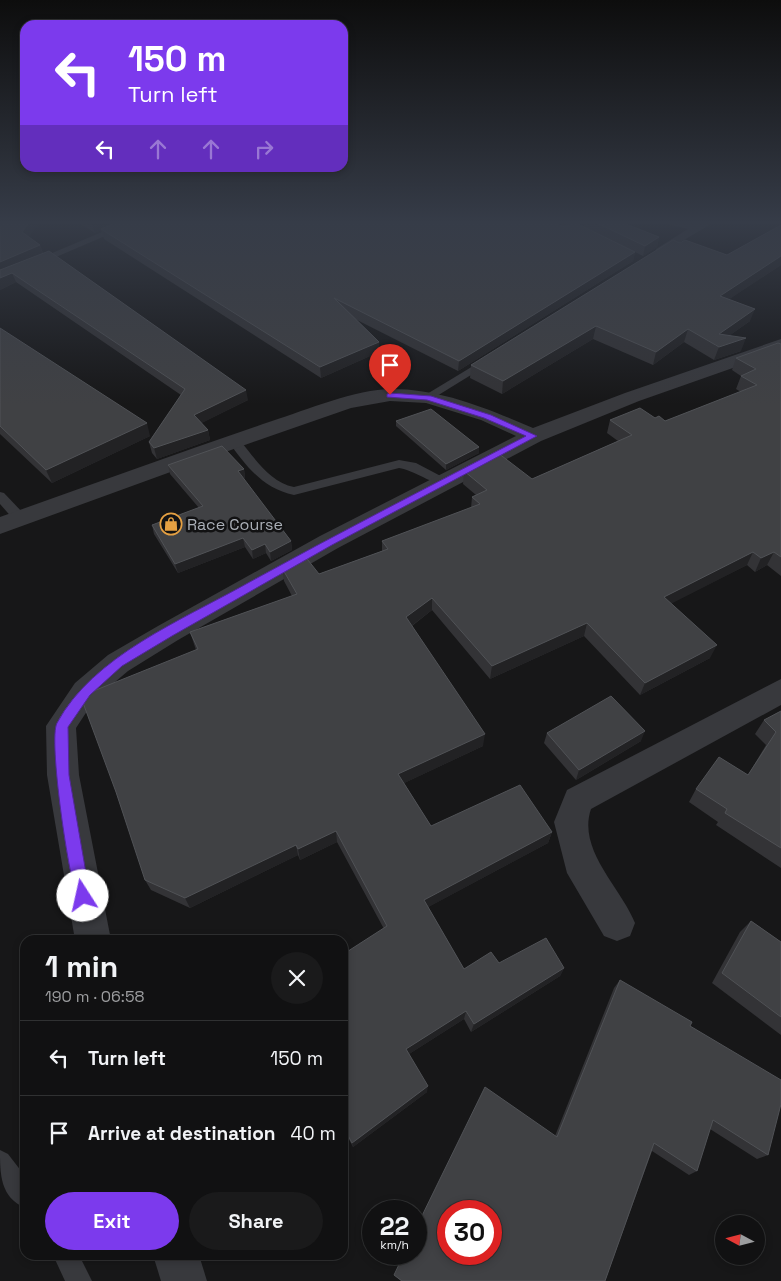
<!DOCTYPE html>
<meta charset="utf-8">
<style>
:root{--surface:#111112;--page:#1a1a1b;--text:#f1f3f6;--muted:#9c9d9f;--line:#303132;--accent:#7c3aed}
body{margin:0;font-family:"Space Grotesk",sans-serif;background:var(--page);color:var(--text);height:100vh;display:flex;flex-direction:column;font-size:19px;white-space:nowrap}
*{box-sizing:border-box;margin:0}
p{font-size:16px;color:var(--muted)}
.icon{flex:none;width:28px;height:28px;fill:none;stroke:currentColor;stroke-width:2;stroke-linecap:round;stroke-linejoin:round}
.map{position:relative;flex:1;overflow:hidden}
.drawer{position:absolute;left:20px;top:935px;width:328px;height:325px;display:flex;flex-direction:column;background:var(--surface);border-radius:15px;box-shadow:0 2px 8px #0003,0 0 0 1px var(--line)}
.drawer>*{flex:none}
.guide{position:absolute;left:20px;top:20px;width:328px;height:152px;border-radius:15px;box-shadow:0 2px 8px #0003,0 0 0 1px var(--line);background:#7c3aed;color:#fff;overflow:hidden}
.needle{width:32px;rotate:277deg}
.tools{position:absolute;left:715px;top:1215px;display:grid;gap:10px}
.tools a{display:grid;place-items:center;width:50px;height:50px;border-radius:50%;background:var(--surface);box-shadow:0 2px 8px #0003,0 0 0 1px var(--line);font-size:25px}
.speed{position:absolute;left:362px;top:1200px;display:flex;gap:10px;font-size:25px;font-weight:700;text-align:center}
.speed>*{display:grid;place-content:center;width:65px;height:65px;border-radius:50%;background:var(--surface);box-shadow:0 2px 8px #0003,0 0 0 1px var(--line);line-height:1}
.speed small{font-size:12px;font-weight:400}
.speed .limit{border:8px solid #d22;background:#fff;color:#111}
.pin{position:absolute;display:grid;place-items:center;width:42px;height:42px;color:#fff;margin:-51px -21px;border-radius:50% 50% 50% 0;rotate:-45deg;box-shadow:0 0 5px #0007}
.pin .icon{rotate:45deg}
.me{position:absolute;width:55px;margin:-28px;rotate:350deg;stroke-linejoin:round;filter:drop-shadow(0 0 4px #0008)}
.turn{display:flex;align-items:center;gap:18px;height:105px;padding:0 25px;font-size:22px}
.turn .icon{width:65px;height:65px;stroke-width:2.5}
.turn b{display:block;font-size:35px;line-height:42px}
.lanes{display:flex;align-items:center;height:48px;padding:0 25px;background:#0003;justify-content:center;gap:25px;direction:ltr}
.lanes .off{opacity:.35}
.round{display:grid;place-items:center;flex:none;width:52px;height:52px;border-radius:26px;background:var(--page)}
.overview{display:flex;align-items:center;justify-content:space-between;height:85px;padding:0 25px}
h1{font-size:30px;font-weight:700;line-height:38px}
.action{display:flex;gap:10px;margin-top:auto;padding:10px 25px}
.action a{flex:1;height:58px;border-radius:30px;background:var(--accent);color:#fff;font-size:20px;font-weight:700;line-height:58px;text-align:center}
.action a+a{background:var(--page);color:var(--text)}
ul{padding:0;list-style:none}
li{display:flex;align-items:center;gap:15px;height:75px;padding:0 25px;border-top:1px solid var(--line)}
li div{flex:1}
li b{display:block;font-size:19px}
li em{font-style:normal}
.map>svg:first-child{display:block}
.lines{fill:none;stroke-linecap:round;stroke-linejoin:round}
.service{fill:#38393d;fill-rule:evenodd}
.minor{fill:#38393d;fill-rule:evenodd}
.wall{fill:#333336}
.shaded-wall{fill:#222224}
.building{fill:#404144;stroke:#505256;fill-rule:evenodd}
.route{fill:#7c3aed;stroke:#51269a}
.labels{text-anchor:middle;stroke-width:5;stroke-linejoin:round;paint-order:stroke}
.poi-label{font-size:16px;fill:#aaafb7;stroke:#121213;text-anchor:start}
</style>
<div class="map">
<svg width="781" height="1281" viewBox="0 0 781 1281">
<rect width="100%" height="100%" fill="#171718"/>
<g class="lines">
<g class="service">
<path d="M121 224H133L0 281V275Z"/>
<path d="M561 224H572L592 235 585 237Z"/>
<path d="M667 224H711L662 253H656V249L688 229Z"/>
<path d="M488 357 492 358V362L432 399 428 400 422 397Z"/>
<path d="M234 437 238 438C254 457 269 482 294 487L399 460 416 463 452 482 450 485C438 488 414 470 399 468L294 495C263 489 246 466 228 441Z"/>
<path d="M0 492 4 493 24 514 26 517 24 520H14L0 504Z"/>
<path d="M0 1150 8 1154 25 1176V1208C0 1197 0 1174 0 1150Z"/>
<path d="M53 1255H79L92 1281H65Z"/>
</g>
<g class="minor">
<path d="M781 339V351L639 401 541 441 338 548 178 640 128 671 95 699 76 728 79 775 111 940H75L47 775 46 726 75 683 108 655 158 626 320 536 516 436 481 420 426 403 390 401 351 408 242 446 0 534V517C90 485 181 452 272 421 307 410 355 389 392 389 442 389 488 409 533 428L625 393Z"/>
<path d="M781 679V705L591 809C577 850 621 888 635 923L630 936 617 941 604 936 567 873 554 822 567 790Z"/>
<path d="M153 1255H199L207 1281H161Z"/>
</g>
</g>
<g class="wall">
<path d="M81 224H556L565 227H584V224H626L659 237 657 247 643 256 635 252 633 261 458 371 355 319 379 342V352L321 378 104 239 101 230 95 233Z"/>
<path d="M781 225V265L729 299 750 321 730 335 741 351 714 360 684 342 653 365 593 339 502 394 470 378 471 365 680 243 727 255Z"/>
<path d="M29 237 40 245 43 253 248 400 201 423 208 430 210 440 157 459 152 453 149 442 181 395 16 282 0 290Z"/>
<path d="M0 328 150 436 52 483 0 434Z"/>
<path d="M781 344V576L767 565 755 572 747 565 671 603 710 658 640 695 584 636 490 679 432 610 412 626 483 746 404 783 431 826 552 832 548 843 428 907 464 969 499 963 564 968 560 976 471 1032 464 1019 409 1054 427 1092 353 1147 342 1126V955L384 929 337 842 300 860 298 855 190 908 151 890 145 880 196 650 190 632 292 596 284 581 282 568 319 574 382 551V541L471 508 472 497 476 495 463 484 464 471 532 479 618 441 607 433 610 420 655 418 665 421 741 392 736 389 741 376 732 370 736 358Z"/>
<path d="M396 421 479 447V453L446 470 396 426Z"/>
<path d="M168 465 244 469 245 478 243 479 291 541 292 550 271 561 266 553 253 559 245 547 178 573 154 534 152 525 199 508 170 474Z"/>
<path d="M781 711V868L716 825 718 822 689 802 696 789 748 775 766 745 755 734 764 720Z"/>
<path d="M547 733 641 741 576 780 544 743Z"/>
<path d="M751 921 781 942V1035L712 983 740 932Z"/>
<path d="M620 980 690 1026 768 1155 757 1159 710 1129 697 1171 689 1175 652 1151 605 1281H401L394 1275 555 1136 614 988Z"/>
</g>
<g class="shaded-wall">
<path d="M28 224H38L26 242 22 232Z"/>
<path d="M92 224H116L101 229V230L95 233Z"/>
<path d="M659 237 657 247 643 256 645 246Z"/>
<path d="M40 245 43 255 0 273V262Z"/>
<path d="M635 252 633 261 458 371 459 361Z"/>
<path d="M781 256V265L716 308 720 296Z"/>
<path d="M12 273 16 282 0 290V278Z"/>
<path d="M755 309 750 321 715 346 719 334Z"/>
<path d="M596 326 593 339 502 394 503 381Z"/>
<path d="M688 329 684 342 653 365 656 352Z"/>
<path d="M746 338 741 351 714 360 719 347Z"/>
<path d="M379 342V352L321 378 320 367Z"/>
<path d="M246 390 248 400 196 426 194 415Z"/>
<path d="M147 423 150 436 52 483 46 470Z"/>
<path d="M208 430 210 440 157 459 154 448Z"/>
<path d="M479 447V453L446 470V464Z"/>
<path d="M244 469 245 478 239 480 238 471Z"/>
<path d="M243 538 245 547 178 573 175 564Z"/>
<path d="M291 541 292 550 271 561 270 552Z"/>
<path d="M265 544 266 553 253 559 252 550Z"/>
<path d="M753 552 747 565 659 610 664 597Z"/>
<path d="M774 552 767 565 755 572 761 558Z"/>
<path d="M432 598V610L406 630V617Z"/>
<path d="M587 623 584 636 490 679 492 666Z"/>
<path d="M717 645 710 658 640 695 645 683Z"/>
<path d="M645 731 641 741 576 780 579 770Z"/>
<path d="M485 734 483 746 398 786V774Z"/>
<path d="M336 831 337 842 300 860 298 849Z"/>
<path d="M552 832 548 843 423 910 424 900Z"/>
<path d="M296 845 298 855 190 908 185 898Z"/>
<path d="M564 968 560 976 471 1032 474 1024Z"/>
<path d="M466 1011 464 1019 406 1056V1049Z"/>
<path d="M428 1086 427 1092 353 1147 352 1143Z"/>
</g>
<g class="building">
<path d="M0 224H28L22 232 40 245 0 262Z"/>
<path d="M113 224H556L565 227 572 224H578L635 252 459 361 334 298 379 342 320 367 101 229Z"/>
<path d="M599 224H626L659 237 645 246Z"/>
<path d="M781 225V256L720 296 755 309 719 334 746 338 719 347 688 329 656 352 596 326 503 381 471 365 673 240 680 243 685 240 727 255Z"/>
<path d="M49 251 246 390 194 415 208 430 154 448 149 442 185 389 12 273 0 278V270Z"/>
<path d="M0 328 147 423 46 470 0 426Z"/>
<path d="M778 343 781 344V557L774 552 761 558 753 552 664 597 717 645 645 683 587 623 492 666 432 598 406 617 485 734 398 774 431 826 520 785 552 832 424 900 464 969 491 952 499 963 546 938 564 968 474 1024 466 1011 406 1049 428 1086 352 1143 342 1124V955L387 926 336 831 298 849 296 845 185 898 145 880 116 792 82 700 86 694 198 649 190 632 297 594 282 568 304 555 319 574 388 549 382 541 480 504 472 497 487 490 464 471 498 453 532 479 632 435 610 420 640 408 655 418 659 416 665 421 757 385 741 376 756 369 736 358Z"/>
<path d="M431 409 479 447 446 464 396 421Z"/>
<path d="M222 446 244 469 238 471 291 541 270 552 265 544 252 550 243 538 175 564 152 525 203 506 168 465Z"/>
<path d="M611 696 645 731 579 770 547 733Z"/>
<path d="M781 711V848L725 813 727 809 696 789 719 757 748 775 776 732 764 720Z"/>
<path d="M751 921 781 942V1017L722 973Z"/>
<path d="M620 980 692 1022 690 1026 781 1080V1104L768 1155 713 1120 697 1171 654 1143 605 1281H402L394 1275 404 1254H416V1228L485 1087 557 1137ZM449 1211H491V1254H449Z"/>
</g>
<linearGradient id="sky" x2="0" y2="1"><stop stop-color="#0d0d0d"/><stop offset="0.55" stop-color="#363c48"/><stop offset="1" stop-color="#363c48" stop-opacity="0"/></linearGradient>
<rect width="781" height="404" fill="url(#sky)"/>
<path class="route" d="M390 393 431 396 491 415 537 436 332 545 172 636 122 666 90 695 68 727 69 775 90 896 88 901 83 903 78 901C69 881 48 739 57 723 93 656 182 620 246 584 338 533 432 485 526 436L484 418 427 400 387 397V394Z"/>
<defs>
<g id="shop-ring" transform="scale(1.125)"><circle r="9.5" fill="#121213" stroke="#e5a042" stroke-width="1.5"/><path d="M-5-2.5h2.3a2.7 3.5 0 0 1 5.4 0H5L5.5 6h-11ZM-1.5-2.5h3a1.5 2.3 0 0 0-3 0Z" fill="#e5a042"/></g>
</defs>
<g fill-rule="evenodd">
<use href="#shop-ring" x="171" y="524"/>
</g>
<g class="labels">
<g class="poi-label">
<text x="187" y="530">Race Course</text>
</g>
</g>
</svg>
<div class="tools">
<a><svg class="needle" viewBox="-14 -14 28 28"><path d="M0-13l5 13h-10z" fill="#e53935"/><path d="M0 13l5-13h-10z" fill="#9c9d9f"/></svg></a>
</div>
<div class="speed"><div>22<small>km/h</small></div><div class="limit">30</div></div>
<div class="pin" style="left:390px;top:395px;background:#d93025"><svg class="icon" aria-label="arrive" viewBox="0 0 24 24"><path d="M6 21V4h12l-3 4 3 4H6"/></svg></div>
<svg class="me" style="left:83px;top:896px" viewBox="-20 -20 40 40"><circle r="19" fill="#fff"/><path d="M0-13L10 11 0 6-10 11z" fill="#7c3aed"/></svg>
<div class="guide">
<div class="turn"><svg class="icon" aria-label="left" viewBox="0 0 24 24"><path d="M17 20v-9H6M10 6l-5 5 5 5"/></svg><div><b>150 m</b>Turn left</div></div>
<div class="lanes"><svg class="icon" aria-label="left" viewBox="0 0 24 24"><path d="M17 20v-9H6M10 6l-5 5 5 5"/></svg><svg class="icon off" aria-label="ahead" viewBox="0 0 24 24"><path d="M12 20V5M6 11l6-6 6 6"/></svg><svg class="icon off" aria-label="ahead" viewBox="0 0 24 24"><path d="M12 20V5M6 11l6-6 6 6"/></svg><svg class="icon off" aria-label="right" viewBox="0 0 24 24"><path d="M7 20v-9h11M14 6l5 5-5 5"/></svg></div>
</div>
<section class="drawer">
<div class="overview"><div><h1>1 min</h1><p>190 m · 06:58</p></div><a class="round"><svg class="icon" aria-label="close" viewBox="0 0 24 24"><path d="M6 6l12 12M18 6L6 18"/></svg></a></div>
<ul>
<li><svg class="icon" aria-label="left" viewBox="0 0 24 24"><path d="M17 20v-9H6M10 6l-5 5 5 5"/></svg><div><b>Turn left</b></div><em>150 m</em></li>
<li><svg class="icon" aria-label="arrive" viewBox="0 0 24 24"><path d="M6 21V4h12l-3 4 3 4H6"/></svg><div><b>Arrive at destination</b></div><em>40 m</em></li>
</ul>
<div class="action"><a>Exit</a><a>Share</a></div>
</section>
</div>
